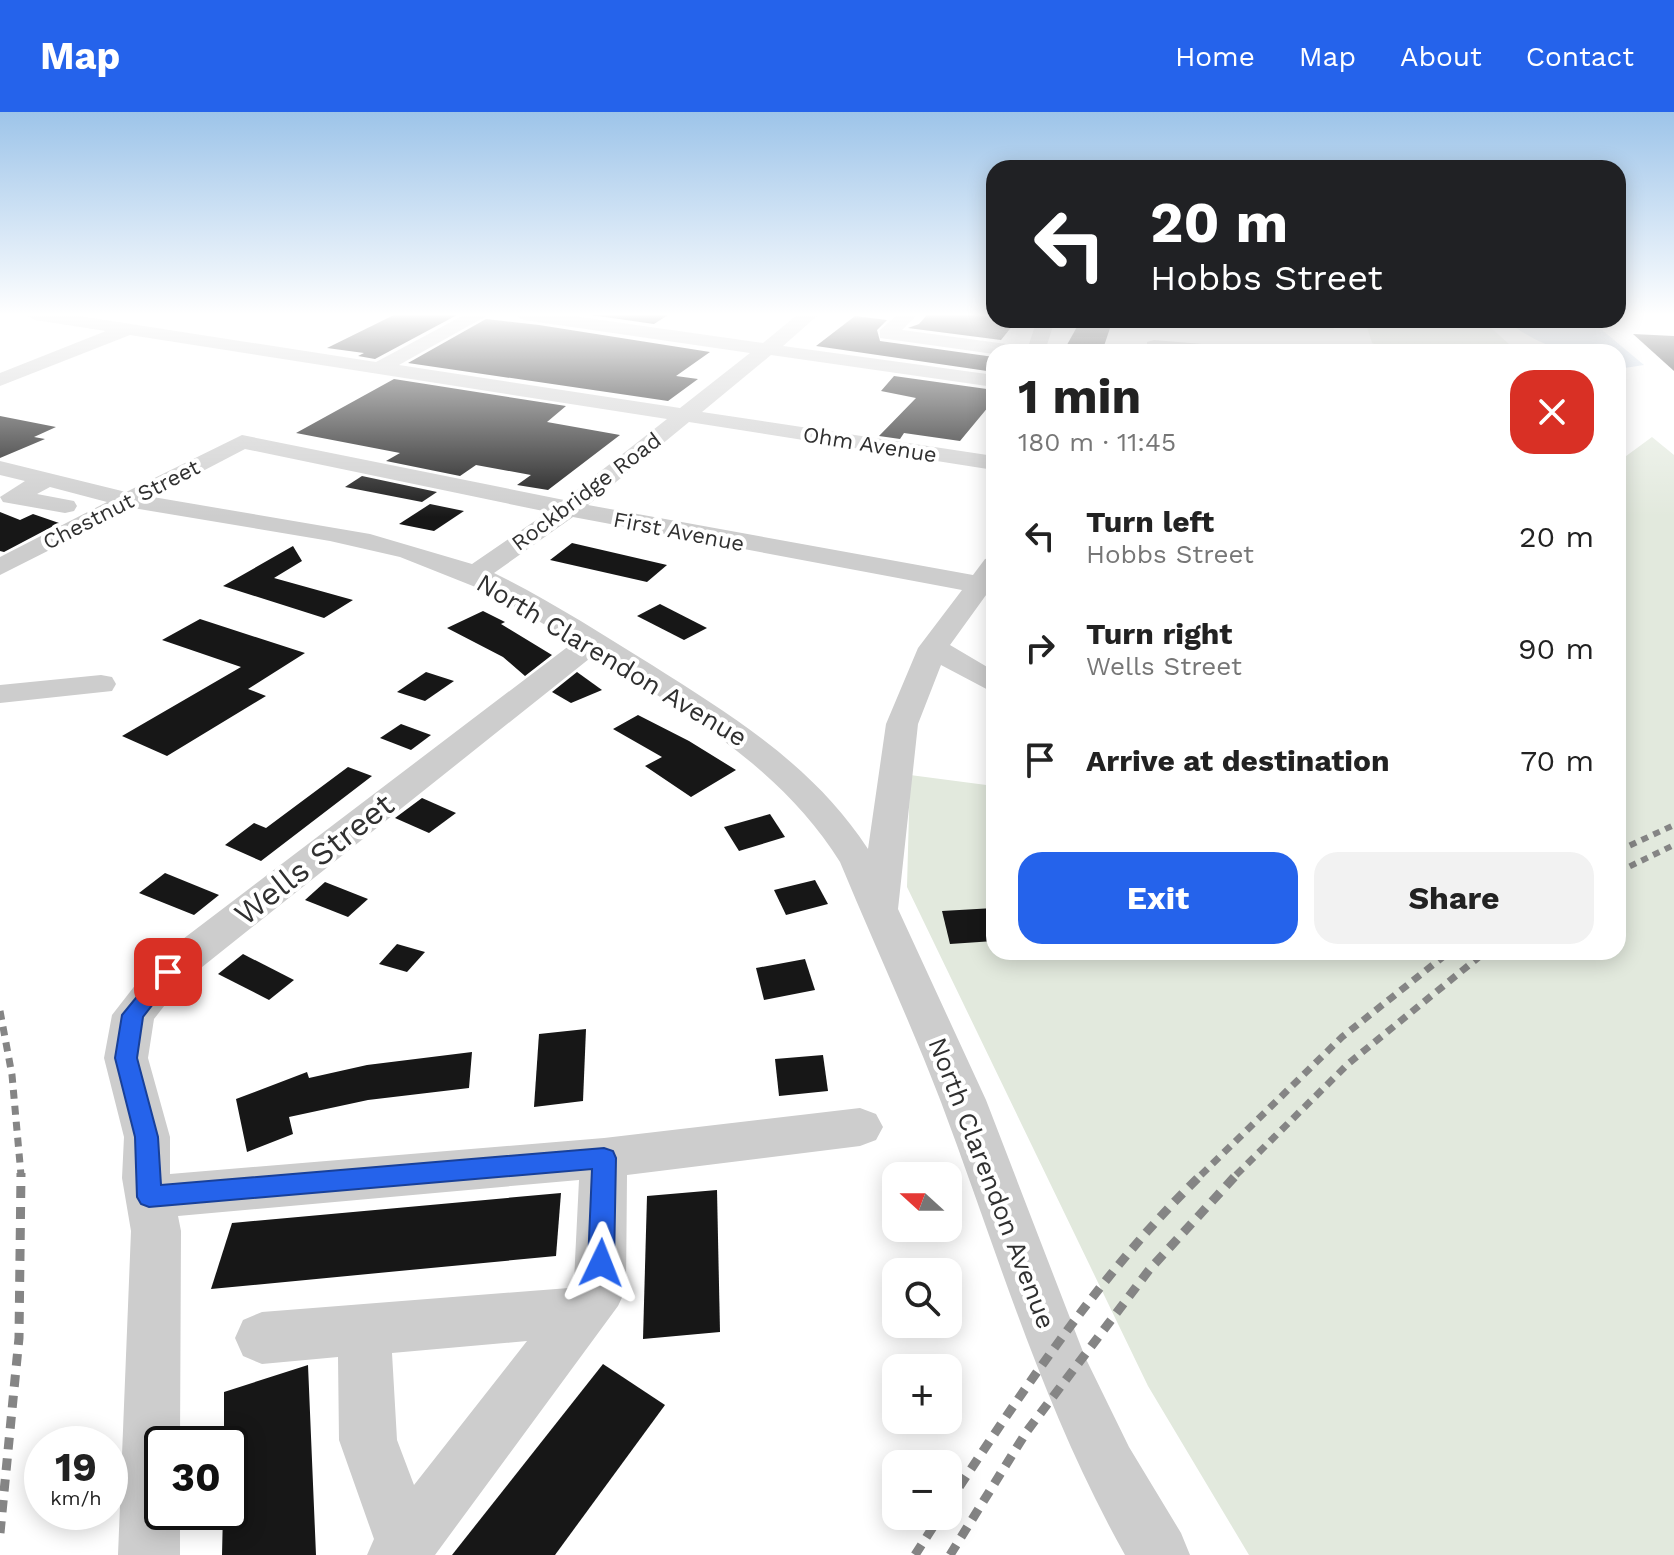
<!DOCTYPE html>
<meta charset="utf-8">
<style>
:root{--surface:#fff;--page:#f2f2f2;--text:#222;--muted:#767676;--accent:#2563eb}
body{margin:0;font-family:"Work Sans",sans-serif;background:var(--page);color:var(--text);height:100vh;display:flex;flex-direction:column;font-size:30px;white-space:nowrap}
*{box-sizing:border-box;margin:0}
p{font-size:26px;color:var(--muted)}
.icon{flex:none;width:44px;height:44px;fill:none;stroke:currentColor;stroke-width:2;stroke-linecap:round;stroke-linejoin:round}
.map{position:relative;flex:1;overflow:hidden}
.panel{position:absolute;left:986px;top:232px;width:640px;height:616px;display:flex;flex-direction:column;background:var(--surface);border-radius:24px;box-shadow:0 4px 20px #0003}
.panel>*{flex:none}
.guide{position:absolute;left:986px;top:48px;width:640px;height:168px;border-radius:24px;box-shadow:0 4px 20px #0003;background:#202124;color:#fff;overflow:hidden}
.needle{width:52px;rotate:291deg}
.fabs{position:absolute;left:882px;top:1050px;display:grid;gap:16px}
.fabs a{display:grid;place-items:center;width:80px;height:80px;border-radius:16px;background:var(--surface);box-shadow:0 4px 20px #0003;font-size:40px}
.speed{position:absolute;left:24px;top:1314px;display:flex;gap:16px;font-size:40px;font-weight:700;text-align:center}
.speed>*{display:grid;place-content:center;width:104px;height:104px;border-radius:50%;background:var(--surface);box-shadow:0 4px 20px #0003;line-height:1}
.speed small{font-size:20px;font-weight:400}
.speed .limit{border:4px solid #111;border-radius:12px;background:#fff;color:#111}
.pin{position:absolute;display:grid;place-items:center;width:68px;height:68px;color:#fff;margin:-34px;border-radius:16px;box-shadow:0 4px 12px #0006}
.me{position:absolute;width:88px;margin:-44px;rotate:2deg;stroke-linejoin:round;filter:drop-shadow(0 0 6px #0008)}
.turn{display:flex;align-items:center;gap:28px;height:168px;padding:0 32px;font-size:36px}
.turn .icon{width:104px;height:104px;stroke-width:2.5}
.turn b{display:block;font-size:56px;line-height:68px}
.round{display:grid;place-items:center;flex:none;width:84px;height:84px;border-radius:24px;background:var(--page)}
.overview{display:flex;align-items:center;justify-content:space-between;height:136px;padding:0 32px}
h1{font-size:48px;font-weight:700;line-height:60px}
.primary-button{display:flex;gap:16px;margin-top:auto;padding:16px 32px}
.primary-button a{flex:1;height:92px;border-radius:24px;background:var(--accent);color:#fff;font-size:32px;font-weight:700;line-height:92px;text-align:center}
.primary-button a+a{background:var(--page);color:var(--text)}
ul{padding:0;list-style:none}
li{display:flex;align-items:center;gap:24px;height:112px;padding:0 32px}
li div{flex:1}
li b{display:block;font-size:30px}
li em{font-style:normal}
header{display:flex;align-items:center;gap:48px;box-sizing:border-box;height:112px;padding:0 40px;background:var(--accent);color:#fff}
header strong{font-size:38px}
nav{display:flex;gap:44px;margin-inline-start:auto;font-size:28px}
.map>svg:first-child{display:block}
.green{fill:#e2e9dd}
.water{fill:#cedbea}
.building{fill:#171717}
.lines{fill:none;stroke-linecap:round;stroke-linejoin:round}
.minor{fill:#cdcdcd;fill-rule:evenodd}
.rail-far2{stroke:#858585;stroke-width:6;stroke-dasharray:7 6;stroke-linecap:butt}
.rail-far1{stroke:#858585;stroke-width:7;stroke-dasharray:9 7;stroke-linecap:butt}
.rail{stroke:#858585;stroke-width:9;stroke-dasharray:12 9;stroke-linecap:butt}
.route{fill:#2563eb;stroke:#184099;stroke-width:2}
.labels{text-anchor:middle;stroke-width:8;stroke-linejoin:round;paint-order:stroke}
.far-street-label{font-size:22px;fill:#303030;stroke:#fff}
.street-label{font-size:26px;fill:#303030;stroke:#fff}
.near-street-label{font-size:32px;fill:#303030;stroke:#fff}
</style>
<header>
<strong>Map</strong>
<nav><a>Home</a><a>Map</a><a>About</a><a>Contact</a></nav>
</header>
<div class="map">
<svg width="1674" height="1443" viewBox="0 0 1674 1443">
<rect width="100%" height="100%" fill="#fff"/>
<g class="green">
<path d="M1213 208H1330L1334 218 1213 211Z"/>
<path d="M1370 208H1482L1518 240 1383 236 1372 231 1367 215Z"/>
<path d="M1652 325 1674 343V1443H1249L1148 1274 907 775 910 663 994 674V840H1618V350Z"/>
</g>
<path class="water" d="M1505 208H1590L1644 253 1618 257V240C1566 240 1548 240 1505 208Z"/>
<g class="building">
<path d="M394 203H457L375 247 358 244 364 241 327 236Z"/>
<path d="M591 203H668L654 212Z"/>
<path d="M927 203H974L1017 208 1001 228 908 216 919 212Z"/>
<path d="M855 204 887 208 877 218 880 229 994 245V260L816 234Z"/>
<path d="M486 207 539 213 710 240 676 264 698 267 668 289 408 251Z"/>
<path d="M1078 213 1110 216 1102 240H1063Z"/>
<path d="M1633 222 1674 224V259Z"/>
<path d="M894 264 994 278V288L960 329 904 321 900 327 879 324 916 286 881 279Z"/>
<path d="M394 267 566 294 547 310 620 323 548 378 517 373 531 363 476 353 460 364 386 349 400 341 296 321Z"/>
<path d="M0 304 56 315 34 325 45 327 0 346Z"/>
<path d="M362 364 437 380 422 390 345 375Z"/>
<path d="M430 392 464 399 434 419 399 412Z"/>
<path d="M0 400 20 408 33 402 59 411 4 440 0 439Z"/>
<path d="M572 431 667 453 647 470 550 448Z"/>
<path d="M293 434 302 449 274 466 353 488 324 506 223 474Z"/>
<path d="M660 492 707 516 684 528 637 504Z"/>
<path d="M483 499 505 510 501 512 552 543 525 564 503 545 447 516Z"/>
<path d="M200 507 305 541 248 577 266 584 167 644 122 624 241 555 162 528Z"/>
<path d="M426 560 454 569 425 589 397 580Z"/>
<path d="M577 560 602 578 571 591 552 580Z"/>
<path d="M638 603 689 629 736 658 691 685 645 654 662 645 613 617Z"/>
<path d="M401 612 431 623 411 638 380 626Z"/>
<path d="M348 655 372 664 261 749 225 733 254 711 266 716Z"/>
<path d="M422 686 456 701 429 721 395 706Z"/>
<path d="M770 702 785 725 739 739 724 715Z"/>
<path d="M165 761 219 783 194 803 139 781Z"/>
<path d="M815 768 828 792 786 803 774 778Z"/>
<path d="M325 770 368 787 348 805 305 788Z"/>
<path d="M994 796V829L950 832 942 799Z"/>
<path d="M397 832 425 840 407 860 379 852Z"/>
<path d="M243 842 294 868 269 888 218 862Z"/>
<path d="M805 847 815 878 764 888 756 856Z"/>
<path d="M586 917 583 989 534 995 539 922Z"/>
<path d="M472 940 469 976 368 988 289 1005 293 1022 247 1040 236 987 307 960 309 966 367 953Z"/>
<path d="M823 943 828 979 779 984 775 947Z"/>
<path d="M717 1078 720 1220 643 1227 647 1084Z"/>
<path d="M561 1081 556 1144 211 1177 232 1111Z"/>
<path d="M603 1252 665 1293 555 1443H452Z"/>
<path d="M308 1253 316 1443H222L223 1400H230V1332H224V1280Z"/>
</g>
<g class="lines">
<g class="minor">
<path d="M26 203H73L376 250 464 203H488L399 253 680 296 750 241 524 208 515 203H566L763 231 797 203H818L783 234 994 263V275L771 243 702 300 994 344V358L689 310 588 393 973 463 985 447 994 445V472L950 533 994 559V581L941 553 918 612 898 797 986 988 1085 1245 1129 1335 1181 1421 1190 1443H1125C1042 1295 1000 1147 941 990 910 909 873 830 840 750 782 656 685 601 594 543L182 871 154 907 148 946 170 1025V1062L604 1026 860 996 876 1002 883 1015 876 1028 860 1034 627 1063 626 1177 618 1194 435 1443H367L374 1427 339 1328 338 1245 262 1252 243 1244 235 1226 243 1208 262 1200 569 1176 574 1169 579 1068 178 1104 181 1119 180 1332H162V1400H180V1443H118L131 1119 122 1066 124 1025 104 946 112 903 154 849 574 530 493 482 400 445 330 429 133 396 0 463V445L107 390 50 375 37 382 74 389 77 394 74 399 65 401 3 390 0 385 25 369 0 363V349L126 380 242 323 564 388 667 307 130 223 0 274V261L106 219 35 208ZM245 337 548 400 472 452 370 422 153 385ZM573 405 962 478 918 536 886 612 868 737C814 654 734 605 652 553 600 521 549 488 494 461ZM527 1229 414 1373 397 1328 392 1241Z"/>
<path d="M897 203H917L902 218 1014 233 1029 232 1037 208H1055L1045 239 994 242 880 226V218Z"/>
<path d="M1120 208H1160L1161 210C1152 219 1129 216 1120 208Z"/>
<path d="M1154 228 1226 234 1236 240 1147 238V230Z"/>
<path d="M101 563 112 565 116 572 112 579 0 591V573Z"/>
</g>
<g class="rail-far2">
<path d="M1618 739 1674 713"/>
<path d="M1618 760 1674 733"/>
</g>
<g class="rail-far1">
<path d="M0 899 12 963 21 1063"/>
<path d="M1201 1063 1342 925 1449 840"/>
<path d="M1236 1063 1349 951 1485 840"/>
</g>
<g class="rail">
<path d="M948 1392C1024 1276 1103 1158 1203 1061"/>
<path d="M0 1421 19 1226 21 1061"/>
<path d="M915 1443 940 1404"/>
<path d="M950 1443 1027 1319 1149 1158 1238 1061"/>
</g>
</g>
<linearGradient id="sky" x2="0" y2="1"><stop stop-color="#9dc4e9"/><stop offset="0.5" stop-color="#fff"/><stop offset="1" stop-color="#fff" stop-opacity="0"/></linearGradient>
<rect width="1674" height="405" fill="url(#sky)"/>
<path class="route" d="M168 853 178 860 143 905 137 946 158 1025 161 1073 604 1036 613 1039 616 1046 614 1151 610 1159 601 1162 592 1159 588 1151 592 1057 149 1095 141 1092 137 1085 135 1025 115 946 122 903 161 855Z"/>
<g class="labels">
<g class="far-street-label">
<text transform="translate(870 332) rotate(9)" y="8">Ohm Avenue</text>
<text transform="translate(586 379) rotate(-37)" y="8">Rockbridge Road</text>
<text transform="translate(121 392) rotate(-27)" y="8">Chestnut Street</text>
<text transform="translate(679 419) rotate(11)" y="8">First Avenue</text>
</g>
<g class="street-label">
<text transform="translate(612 548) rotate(31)" y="9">North Clarendon Avenue</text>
<text transform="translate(992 1071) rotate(69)" y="9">North Clarendon Avenue</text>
</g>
<g class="near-street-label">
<text transform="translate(314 747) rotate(-38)" y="11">Wells Street</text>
</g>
</g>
</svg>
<div class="fabs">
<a><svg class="needle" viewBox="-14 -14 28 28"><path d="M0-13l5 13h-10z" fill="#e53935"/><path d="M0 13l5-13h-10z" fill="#767676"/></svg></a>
<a><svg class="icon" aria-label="search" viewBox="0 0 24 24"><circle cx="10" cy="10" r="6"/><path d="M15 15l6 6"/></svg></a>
<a>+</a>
<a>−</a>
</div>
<div class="speed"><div>19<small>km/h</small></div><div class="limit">30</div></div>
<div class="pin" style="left:168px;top:860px;background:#d93025"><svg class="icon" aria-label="arrive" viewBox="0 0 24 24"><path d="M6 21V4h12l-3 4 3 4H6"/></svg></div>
<svg class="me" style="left:601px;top:1151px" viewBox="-20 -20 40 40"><path d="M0-17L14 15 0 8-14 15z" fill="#2563eb" stroke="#fff" stroke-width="4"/></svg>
<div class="guide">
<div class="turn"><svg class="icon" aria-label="left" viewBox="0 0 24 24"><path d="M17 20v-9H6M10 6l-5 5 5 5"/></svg><div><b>20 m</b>Hobbs Street</div></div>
</div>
<section class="panel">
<div class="overview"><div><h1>1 min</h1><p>180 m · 11:45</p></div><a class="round" style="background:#d93025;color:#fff"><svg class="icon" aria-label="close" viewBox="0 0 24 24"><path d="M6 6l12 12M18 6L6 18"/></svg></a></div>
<ul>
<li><svg class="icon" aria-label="left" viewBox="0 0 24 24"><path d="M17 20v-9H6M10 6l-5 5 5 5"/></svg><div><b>Turn left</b><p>Hobbs Street</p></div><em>20 m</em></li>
<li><svg class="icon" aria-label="right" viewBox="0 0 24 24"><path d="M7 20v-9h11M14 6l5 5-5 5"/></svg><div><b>Turn right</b><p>Wells Street</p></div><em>90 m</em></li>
<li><svg class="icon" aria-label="arrive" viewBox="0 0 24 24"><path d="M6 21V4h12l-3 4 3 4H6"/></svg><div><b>Arrive at destination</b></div><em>70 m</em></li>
</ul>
<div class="primary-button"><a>Exit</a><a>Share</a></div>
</section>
</div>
